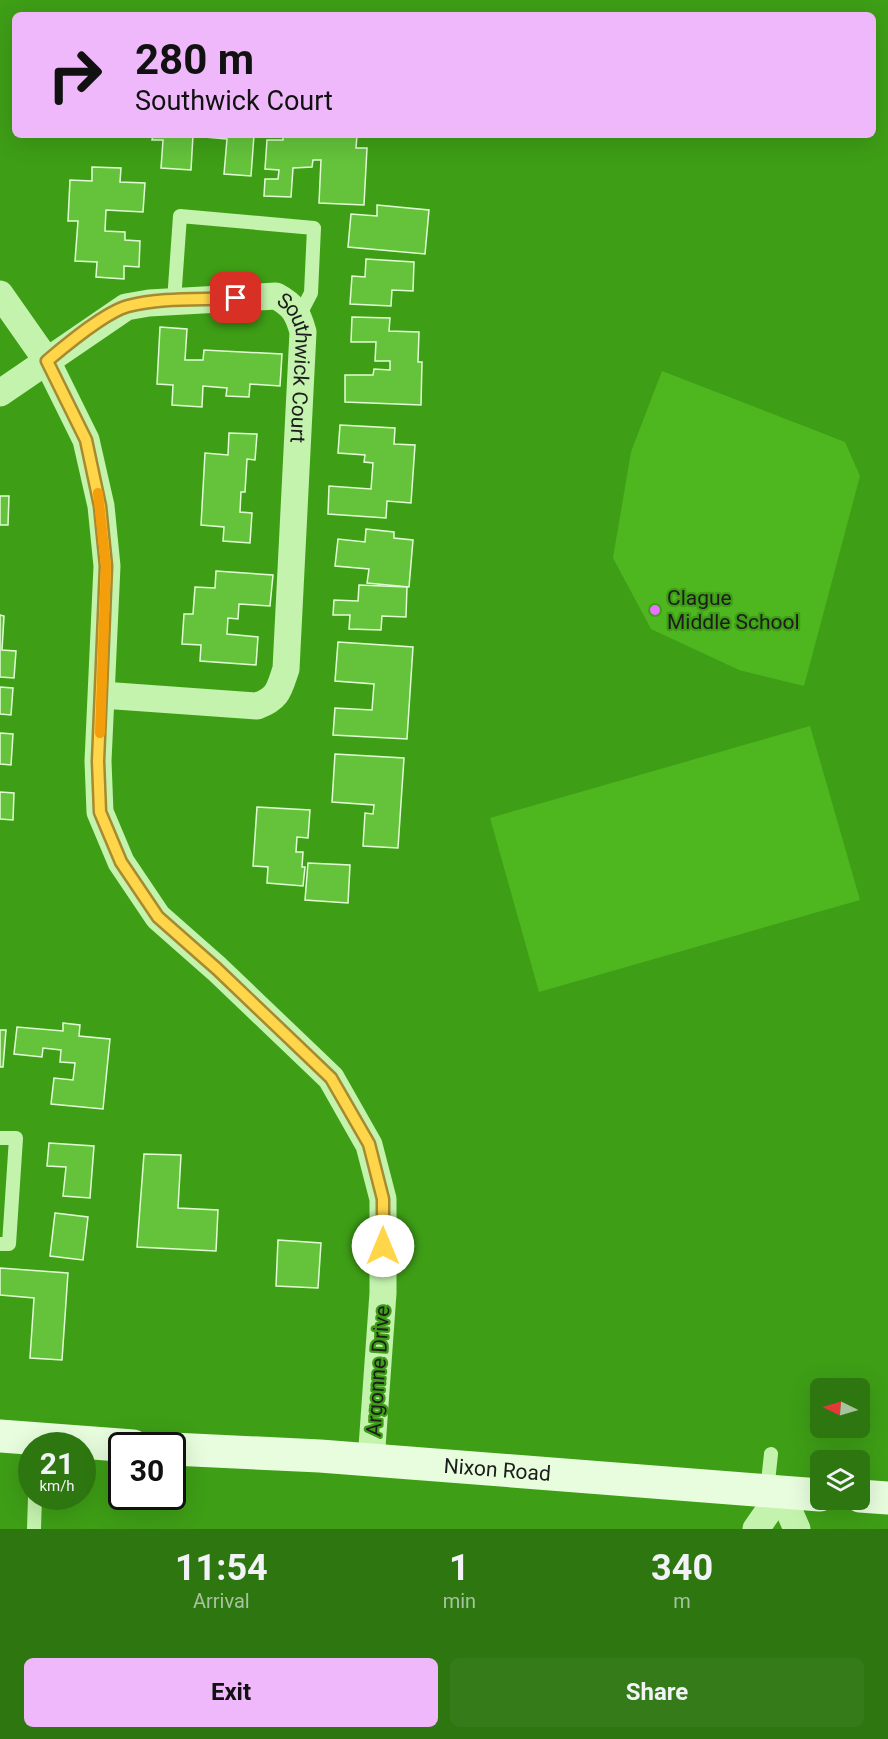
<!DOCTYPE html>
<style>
:root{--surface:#2e7610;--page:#367b19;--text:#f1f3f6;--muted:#a7c49f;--accent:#eeb8fa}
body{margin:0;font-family:Roboto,sans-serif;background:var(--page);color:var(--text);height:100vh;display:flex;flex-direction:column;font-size:22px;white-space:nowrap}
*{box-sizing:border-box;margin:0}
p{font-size:20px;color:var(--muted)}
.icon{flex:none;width:33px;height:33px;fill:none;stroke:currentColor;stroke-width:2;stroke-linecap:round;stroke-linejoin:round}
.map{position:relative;height:1529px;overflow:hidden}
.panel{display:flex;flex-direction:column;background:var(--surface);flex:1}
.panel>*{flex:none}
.top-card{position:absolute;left:12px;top:12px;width:864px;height:126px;border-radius:9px;box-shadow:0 6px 24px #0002;background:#eeb8fa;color:#111;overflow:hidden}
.needle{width:39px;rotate:275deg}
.tools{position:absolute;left:810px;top:1378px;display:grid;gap:12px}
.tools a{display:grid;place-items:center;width:60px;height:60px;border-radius:9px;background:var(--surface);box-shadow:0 6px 24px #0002;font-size:30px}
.speed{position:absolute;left:18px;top:1432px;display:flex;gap:12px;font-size:30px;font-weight:700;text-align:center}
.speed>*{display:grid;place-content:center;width:78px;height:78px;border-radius:50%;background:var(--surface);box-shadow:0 6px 24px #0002;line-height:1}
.speed small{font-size:15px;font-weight:400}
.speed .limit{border:3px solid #111;border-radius:9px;background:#fff;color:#111}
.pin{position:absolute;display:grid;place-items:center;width:51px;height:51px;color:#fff;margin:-26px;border-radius:12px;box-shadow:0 3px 9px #0006}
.me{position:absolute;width:66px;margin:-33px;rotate:0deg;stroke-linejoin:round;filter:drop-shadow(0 0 4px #0008)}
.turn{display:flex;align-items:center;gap:21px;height:126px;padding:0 24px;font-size:27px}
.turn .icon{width:78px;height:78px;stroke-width:2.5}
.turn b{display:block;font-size:42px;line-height:51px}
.eta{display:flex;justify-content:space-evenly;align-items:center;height:102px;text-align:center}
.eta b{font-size:36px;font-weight:700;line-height:42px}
.primary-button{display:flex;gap:12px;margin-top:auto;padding:12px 24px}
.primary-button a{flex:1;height:69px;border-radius:9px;background:var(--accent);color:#111;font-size:24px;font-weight:700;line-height:69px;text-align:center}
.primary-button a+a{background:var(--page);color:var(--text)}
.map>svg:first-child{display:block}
.green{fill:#4eb71f}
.building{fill:#64c33b;stroke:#e2fdd6;stroke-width:1.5}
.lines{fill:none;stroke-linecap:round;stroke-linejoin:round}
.service{stroke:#c4f3ae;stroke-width:14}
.minor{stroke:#c4f3ae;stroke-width:27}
.secondary{stroke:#e7fddd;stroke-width:33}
.route-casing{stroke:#a68a30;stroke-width:15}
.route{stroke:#ffd54a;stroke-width:10}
.slow{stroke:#f59e0b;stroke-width:10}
.poi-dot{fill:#ea70ff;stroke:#3e9e16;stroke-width:2}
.labels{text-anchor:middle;stroke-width:4.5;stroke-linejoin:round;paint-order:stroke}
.street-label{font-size:21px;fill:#1d1d1d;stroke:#3e9e16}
.poi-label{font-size:21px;fill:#1d1d1d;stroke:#3e9e16;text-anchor:start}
</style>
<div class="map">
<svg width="888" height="1529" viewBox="0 0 888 1529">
<rect width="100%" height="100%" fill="#3e9e16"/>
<g class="green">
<path d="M662 371 845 442 860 476 804 686 739 670 651 629 613 558 631 452Z"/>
<path d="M810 726 860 900 539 992 490 818Z"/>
</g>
<g class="building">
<path d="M153 135H193L191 170 161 168 163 140H152Z"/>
<path d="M205 135H254L251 176 224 174 227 139 205 137Z"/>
<path d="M283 135H357L356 148H367L364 205 319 203 321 160H313L312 167 293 168 291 197 264 196 265 179H278L279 170 265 169 267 140H283Z"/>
<path d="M92 167 121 168 120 182 145 183 143 212 106 210 105 231 125 232V240L140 241 139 267 124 266V279L96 277 97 262 75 261 78 221H68L70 180 92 181Z"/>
<path d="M377 205 429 210 425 254 348 247 351 214 377 216Z"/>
<path d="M366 259 414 262 413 291 392 290 391 306 350 304 352 276 365 277Z"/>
<path d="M352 317 390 318 389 331 419 332 418 362H422L421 405 345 402V375H373L374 369 390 370V361H375L376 342H351Z"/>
<path d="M160 327 187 329 185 360H203L204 350 282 354 280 386 250 384 249 397 226 396 227 388 203 386 202 407 172 405 173 385 157 384Z"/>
<path d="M340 425 395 428 394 444 415 445 411 503 387 501 386 518 328 514 329 486 371 489 373 463 364 462 365 455 338 453Z"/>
<path d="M229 433 257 434 255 460 247 459 245 492H241L240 512 252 513 250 543 223 541 224 527 201 525 205 453 228 455Z"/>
<path d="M0 496H9L8 525H0Z"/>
<path d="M366 529 394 532V538L413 540 409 587 367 583 369 569 335 566 338 539 365 542Z"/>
<path d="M216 571 273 575 270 606 239 604 238 619 228 618 227 634 258 637 256 665 200 661 201 645 182 644 184 614H193L195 587 215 588Z"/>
<path d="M359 585 407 587 406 617 382 616 381 630 349 629 350 615H333L334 600 358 601Z"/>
<path d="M0 615 4 616 2 650 16 651 14 678 0 677Z"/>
<path d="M338 642 413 647 407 739 333 735 335 708 372 710 374 684 335 681Z"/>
<path d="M0 687 13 688 11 715 0 714Z"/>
<path d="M0 733 13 734 11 765 0 764Z"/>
<path d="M335 754 404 758 398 848 363 846 365 813 373 814 374 805 332 802Z"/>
<path d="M0 792 14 793 13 820 0 819Z"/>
<path d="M257 807 310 810 308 838 297 837 296 852H303L302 867H305L303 886 267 883 268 867 253 866Z"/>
<path d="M308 863 350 865 348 903 305 900Z"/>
<path d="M63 1023 80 1025 79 1036 110 1039 103 1109 51 1104 54 1078 73 1080 75 1063 60 1062 61 1050 43 1048 42 1057 14 1054 17 1027 63 1031Z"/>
<path d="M0 1030H6L3 1067H0Z"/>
<path d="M49 1143 94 1146 90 1198 63 1196 66 1167 47 1166Z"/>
<path d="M144 1154 181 1155 178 1208 218 1210 216 1251 137 1247Z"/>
<path d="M55 1213 88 1217 83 1260 50 1256Z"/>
<path d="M278 1240 321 1243 318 1288 276 1286Z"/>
<path d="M0 1268 68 1273 62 1360 30 1358 34 1298 0 1295Z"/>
</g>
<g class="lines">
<g class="service">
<path d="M174 301 180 216 314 228 311 293 299 316"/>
<path d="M0 1138H16L9 1244H0"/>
<path d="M767 1491 771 1454"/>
<path d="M34 1529 35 1497"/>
</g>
<g class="minor">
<path d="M0 294 47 361 86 440 101 506 107 566 98 761 100 812 121 862 158 917 217 969 331 1078 369 1145 383 1199V1293L371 1461"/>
<path id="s1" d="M0 393 126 307 149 303 276 296C293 305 298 313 303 332L286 669C279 689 279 698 257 706L102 695"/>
<path d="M781 1493 797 1529"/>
<path d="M756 1529 781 1493"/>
</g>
<g class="secondary">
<path d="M0 1436 133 1446"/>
<path id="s2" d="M172 1449 320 1456 820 1495"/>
<path d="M860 1496 888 1498"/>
</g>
</g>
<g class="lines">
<g class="route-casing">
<path id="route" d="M236 298C201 300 162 297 128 306 105 312 65 346 47 361L86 440 100 506 106 566 98 761 100 812 121 862 158 917 217 969 331 1078 369 1144 383 1199V1246"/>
</g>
<use href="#route" class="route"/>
<path class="slow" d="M98 493 106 566 100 733"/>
</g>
<circle class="poi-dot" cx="655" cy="610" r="6"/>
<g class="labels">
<g class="street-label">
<text dy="7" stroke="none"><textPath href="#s1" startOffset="384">Southwick Court</textPath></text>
<text transform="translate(378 1371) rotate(-86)" y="7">Argonne Drive</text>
<text dy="7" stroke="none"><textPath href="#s2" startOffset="326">Nixon Road</textPath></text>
</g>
<g class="poi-label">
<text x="667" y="605">Clague<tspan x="667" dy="24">Middle School</tspan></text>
</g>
</g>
</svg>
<div class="tools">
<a><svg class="needle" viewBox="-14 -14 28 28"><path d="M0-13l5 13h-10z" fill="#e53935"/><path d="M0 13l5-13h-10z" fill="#a7c49f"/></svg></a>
<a><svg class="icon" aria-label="layers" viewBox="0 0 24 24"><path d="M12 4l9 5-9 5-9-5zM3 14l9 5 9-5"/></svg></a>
</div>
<div class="speed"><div>21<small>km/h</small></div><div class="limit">30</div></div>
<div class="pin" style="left:236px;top:298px;background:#d93025"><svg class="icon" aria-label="arrive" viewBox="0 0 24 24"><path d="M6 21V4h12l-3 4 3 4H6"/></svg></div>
<svg class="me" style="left:383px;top:1246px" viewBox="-20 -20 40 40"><circle r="19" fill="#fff"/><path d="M0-13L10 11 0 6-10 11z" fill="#ffd54a"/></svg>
<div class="top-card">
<div class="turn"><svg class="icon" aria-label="right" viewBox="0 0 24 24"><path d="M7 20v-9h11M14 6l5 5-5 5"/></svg><div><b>280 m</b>Southwick Court</div></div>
</div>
</div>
<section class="panel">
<div class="eta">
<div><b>11:54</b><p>Arrival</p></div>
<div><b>1</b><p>min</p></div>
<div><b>340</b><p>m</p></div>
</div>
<div class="primary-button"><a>Exit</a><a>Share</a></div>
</section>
